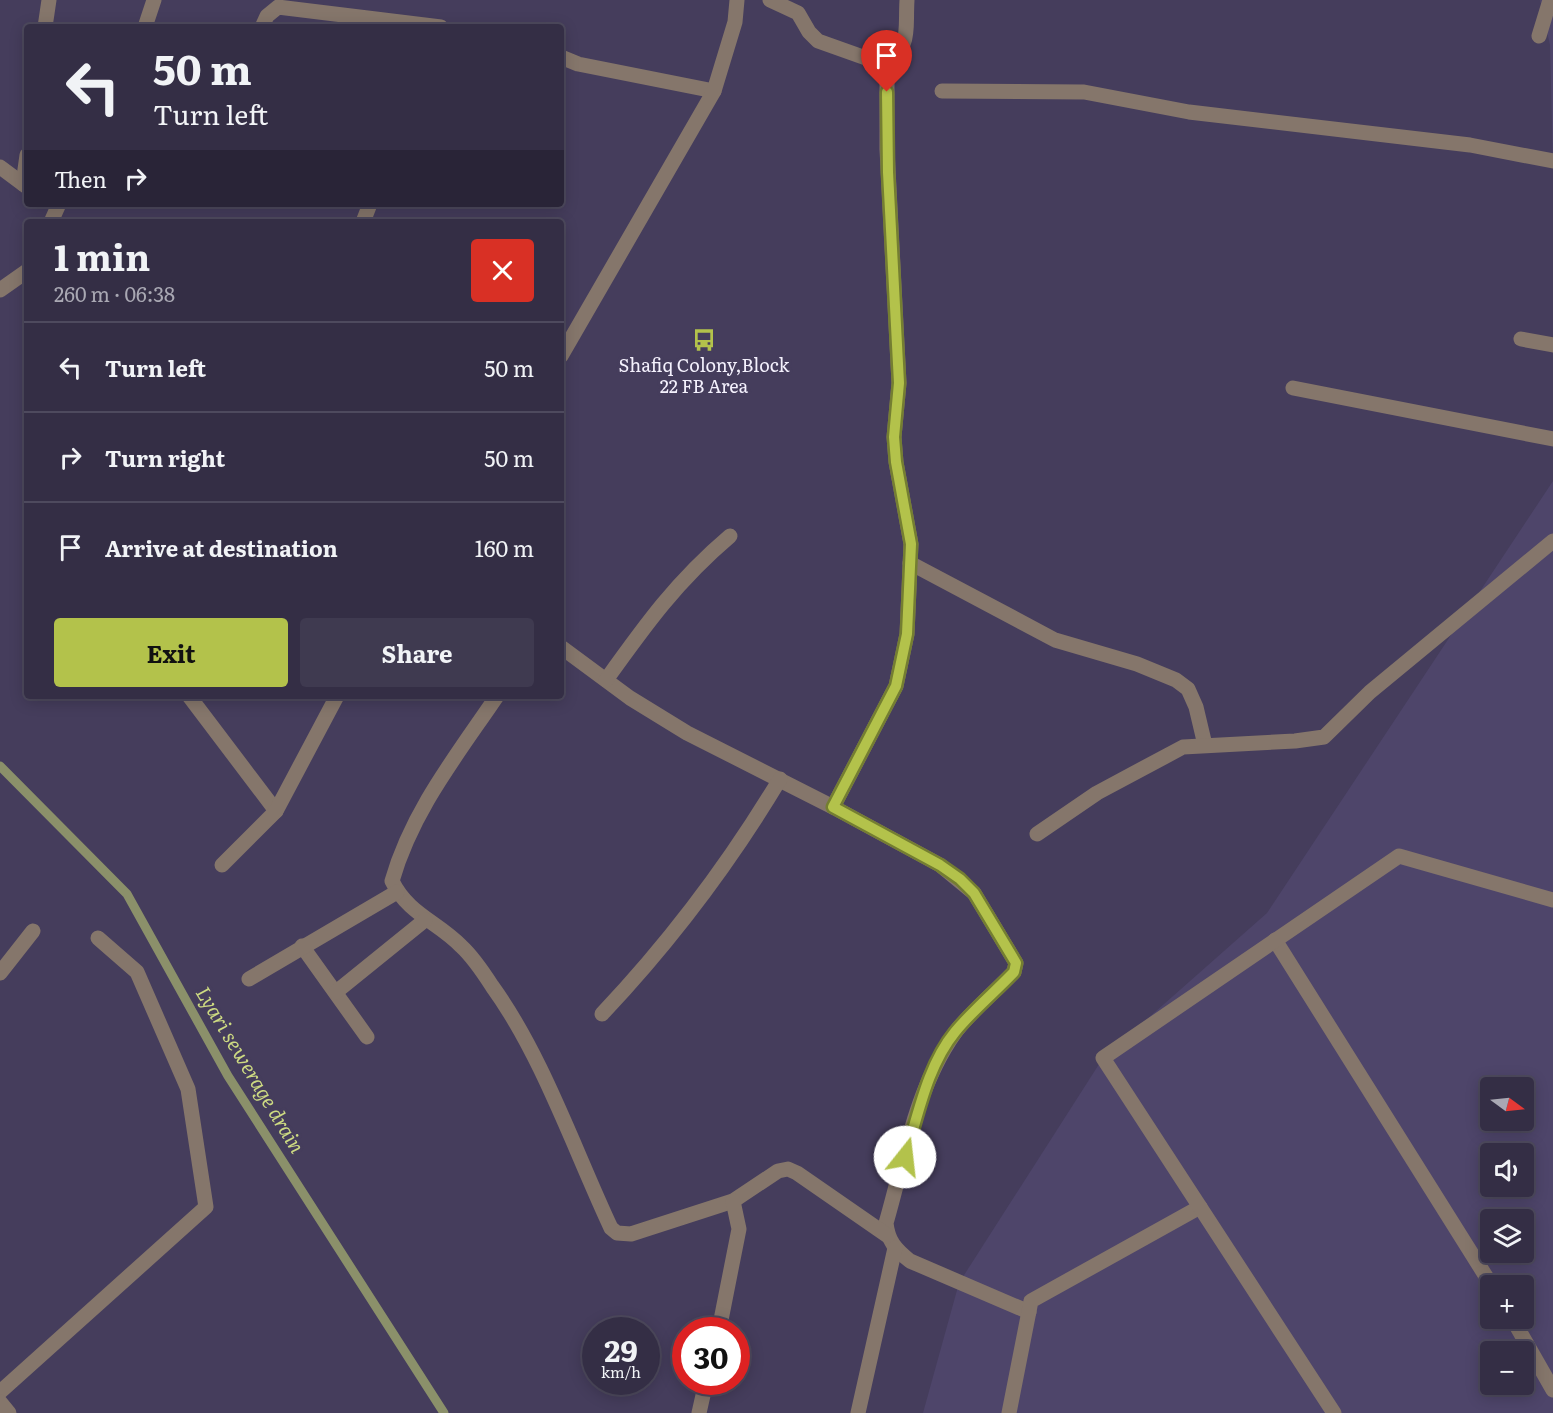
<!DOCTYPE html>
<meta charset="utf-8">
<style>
:root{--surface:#342e45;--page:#3f3a50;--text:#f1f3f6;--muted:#a9a8b3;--line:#4e4a5e;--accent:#b3c24b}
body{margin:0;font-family:Literata,serif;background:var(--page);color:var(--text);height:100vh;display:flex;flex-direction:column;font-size:22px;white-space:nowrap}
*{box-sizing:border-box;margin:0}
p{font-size:20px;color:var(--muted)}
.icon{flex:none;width:33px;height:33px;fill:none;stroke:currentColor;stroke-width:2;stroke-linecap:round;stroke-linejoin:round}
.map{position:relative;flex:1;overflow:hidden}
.panel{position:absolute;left:24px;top:219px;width:540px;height:480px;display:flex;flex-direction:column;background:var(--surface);border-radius:6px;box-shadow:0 3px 15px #0003,0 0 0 2px var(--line)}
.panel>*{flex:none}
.guide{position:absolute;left:24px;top:24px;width:540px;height:183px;border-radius:6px;box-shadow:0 3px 15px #0003,0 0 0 2px var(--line);background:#342e45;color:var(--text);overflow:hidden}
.needle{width:39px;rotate:105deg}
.buttons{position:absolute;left:1480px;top:1077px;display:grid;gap:12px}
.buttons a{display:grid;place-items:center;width:54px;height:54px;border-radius:6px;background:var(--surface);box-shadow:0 3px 15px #0003,0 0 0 2px var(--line);font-size:30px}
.speed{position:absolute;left:582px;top:1317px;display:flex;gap:12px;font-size:30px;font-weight:700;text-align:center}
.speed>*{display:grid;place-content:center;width:78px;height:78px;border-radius:50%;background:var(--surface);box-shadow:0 3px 15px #0003,0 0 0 2px var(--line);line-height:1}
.speed small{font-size:15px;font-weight:400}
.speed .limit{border:9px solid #d22;background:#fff;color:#111}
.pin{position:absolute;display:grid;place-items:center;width:51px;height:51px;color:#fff;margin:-62px -26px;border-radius:50% 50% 50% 0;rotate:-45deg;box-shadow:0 0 6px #0007}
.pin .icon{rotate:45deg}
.me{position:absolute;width:66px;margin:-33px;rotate:16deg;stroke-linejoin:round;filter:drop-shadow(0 0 4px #0008)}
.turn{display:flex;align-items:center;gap:21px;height:126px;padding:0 30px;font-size:27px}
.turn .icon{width:78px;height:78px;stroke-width:2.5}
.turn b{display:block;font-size:42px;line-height:51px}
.then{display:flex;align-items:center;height:57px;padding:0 30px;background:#0003;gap:12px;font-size:22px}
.round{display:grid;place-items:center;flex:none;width:63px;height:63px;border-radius:6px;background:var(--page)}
.headline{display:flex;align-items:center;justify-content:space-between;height:102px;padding:0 30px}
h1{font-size:36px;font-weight:700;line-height:45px}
.cta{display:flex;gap:12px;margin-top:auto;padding:12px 30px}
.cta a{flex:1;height:69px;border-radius:6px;background:var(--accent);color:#111;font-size:24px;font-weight:700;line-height:69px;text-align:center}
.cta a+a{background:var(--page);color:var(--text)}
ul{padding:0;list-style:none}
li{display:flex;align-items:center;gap:18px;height:90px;padding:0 30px;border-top:2px solid var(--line)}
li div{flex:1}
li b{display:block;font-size:22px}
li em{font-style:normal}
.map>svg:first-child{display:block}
.built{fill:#4e456a;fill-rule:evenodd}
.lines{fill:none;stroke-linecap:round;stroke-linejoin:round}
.stream{stroke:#8b906a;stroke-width:9}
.minor{stroke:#85766b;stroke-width:15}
.tertiary{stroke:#85766b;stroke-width:15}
.route-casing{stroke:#747e31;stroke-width:15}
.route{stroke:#b3c24b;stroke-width:10}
.labels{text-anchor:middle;stroke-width:6;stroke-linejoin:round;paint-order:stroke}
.poi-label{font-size:18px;fill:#f4f1fd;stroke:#453d5c}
.water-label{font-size:20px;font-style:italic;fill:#cdda82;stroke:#453d5c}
</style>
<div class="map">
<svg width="1553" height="1413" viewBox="0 0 1553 1413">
<rect width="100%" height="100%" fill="#453d5c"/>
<g class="built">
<path d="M1540 0H1553V166L1550 45Z"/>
<path d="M1553 481V1413H923L959 1283 1103 1058 1267 913ZM1491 1088H1524V1120H1491ZM1491 1154H1524V1186H1491ZM1491 1220H1524V1252H1491ZM1491 1286H1524V1318H1491ZM1491 1352H1524V1384H1491Z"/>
</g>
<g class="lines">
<path class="stream" d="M0 766 127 894 228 1076 444 1413"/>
<g class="minor">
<path d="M770 0 798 13 809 32 818 41 877 62 884 65 887 72V149L899 383 894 437 896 462 911 544 907 634 896 686 833 807"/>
<path d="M45 27 49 0"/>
<path d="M145 27 154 0"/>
<path d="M262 27 267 16 278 7 441 27"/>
<path d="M1539 36 1550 0"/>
<path d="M561 57 578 64 714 91"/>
<path d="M884 65C912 44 905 33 907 0"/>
<path d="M942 91 1084 92 1189 112 1470 145 1553 161"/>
<path d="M0 167 27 187"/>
<path d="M23 184 27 155"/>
<path d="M51 222 59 204"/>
<path d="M363 222 370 204"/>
<path d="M0 290 27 271"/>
<path d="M1521 339 1553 345"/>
<path d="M561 356 714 91 735 22 737 0"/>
<path d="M1293 388 1553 439"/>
<path d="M910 563 1055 640 1137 664 1176 680 1188 689 1196 707 1205 745"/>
<path d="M561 647 630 698 687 733 833 807 940 865 974 893 1016 963 1014 972C997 990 967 1015 954 1034 916 1088 904 1161 886 1223 888 1241 895 1249 910 1261L1029 1312"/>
<path d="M606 680C646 624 677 581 730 536"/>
<path d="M189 696 276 811"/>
<path d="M497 696C457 755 412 811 392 881 408 914 438 922 461 946 473 957 483 972 492 986 542 1055 574 1149 611 1228L617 1233 631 1234 733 1201 778 1171 788 1169 797 1173 888 1236"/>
<path d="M1037 834 1097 793 1183 747 1295 741 1324 737 1370 692 1553 541"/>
<path d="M222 865 276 811 337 696"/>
<path d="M1275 940 1492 1286"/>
<path d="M302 946 367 1037"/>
<path d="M0 973 33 931"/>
<path d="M249 979 397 892"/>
<path d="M336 992 425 920"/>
<path d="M602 1014C670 942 729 864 780 779"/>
<path d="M1512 1318 1553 1390"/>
<path d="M719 1330 739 1229 733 1201"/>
<path d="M0 1392 206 1207 188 1089 137 972 98 938"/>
<path d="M699 1413 706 1382"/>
<path d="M858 1413 895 1248"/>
<path d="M1009 1413 1031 1301 1200 1207"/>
<path d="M1334 1413 1103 1058 1399 856 1553 900"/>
</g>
<path class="tertiary" d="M0 1402 9 1413"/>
</g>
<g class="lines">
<g class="route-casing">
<path id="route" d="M887 92 888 172 899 383 894 437 896 462 911 544 907 634 896 686 833 807 940 865 960 879 974 893 1016 963 1014 972C995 992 972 1011 955 1032 927 1066 918 1116 905 1157"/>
</g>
<use href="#route" class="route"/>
</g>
<defs>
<g id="bus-bare" transform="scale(1.8)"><path d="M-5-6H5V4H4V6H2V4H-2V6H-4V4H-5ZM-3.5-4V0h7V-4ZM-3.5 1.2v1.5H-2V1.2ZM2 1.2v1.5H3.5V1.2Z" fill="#b3c24b" stroke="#453d5c" stroke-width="2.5" paint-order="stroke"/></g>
</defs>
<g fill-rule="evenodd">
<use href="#bus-bare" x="704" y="340"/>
</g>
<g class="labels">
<g class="poi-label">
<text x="704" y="372">Shafiq Colony,Block<tspan x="704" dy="21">22 FB Area</tspan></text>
</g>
<g class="water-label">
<text transform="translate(250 1070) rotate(59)" y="7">Lyari sewerage drain</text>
</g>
</g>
</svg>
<div class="buttons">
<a><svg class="needle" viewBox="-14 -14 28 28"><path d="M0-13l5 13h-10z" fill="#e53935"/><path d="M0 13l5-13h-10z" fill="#a9a8b3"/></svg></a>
<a><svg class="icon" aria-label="sound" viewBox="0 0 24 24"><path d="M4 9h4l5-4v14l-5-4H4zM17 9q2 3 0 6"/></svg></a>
<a><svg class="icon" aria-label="layers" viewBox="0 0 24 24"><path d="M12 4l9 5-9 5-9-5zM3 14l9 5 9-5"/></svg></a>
<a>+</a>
<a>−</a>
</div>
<div class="speed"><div>29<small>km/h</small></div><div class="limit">30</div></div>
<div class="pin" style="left:887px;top:92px;background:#d93025"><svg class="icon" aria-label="arrive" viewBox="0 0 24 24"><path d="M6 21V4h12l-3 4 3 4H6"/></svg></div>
<svg class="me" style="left:905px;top:1157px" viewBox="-20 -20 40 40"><circle r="19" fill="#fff"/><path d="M0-13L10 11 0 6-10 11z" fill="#b3c24b"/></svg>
<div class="guide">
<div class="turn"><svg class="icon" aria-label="left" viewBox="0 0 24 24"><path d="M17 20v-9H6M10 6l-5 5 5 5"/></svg><div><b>50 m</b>Turn left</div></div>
<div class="then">Then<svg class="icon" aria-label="right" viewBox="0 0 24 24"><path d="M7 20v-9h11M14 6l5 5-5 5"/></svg></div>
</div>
<section class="panel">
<div class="headline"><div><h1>1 min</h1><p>260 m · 06:38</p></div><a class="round" style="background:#d93025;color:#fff"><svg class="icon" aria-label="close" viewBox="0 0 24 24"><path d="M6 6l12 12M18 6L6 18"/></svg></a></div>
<ul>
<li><svg class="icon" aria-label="left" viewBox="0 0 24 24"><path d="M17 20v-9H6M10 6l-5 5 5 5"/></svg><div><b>Turn left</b></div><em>50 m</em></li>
<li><svg class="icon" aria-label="right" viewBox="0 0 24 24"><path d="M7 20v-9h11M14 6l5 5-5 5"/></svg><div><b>Turn right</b></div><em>50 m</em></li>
<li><svg class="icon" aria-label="arrive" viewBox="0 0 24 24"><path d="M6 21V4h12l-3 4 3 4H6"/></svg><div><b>Arrive at destination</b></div><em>160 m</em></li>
</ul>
<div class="cta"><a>Exit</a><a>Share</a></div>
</section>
</div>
